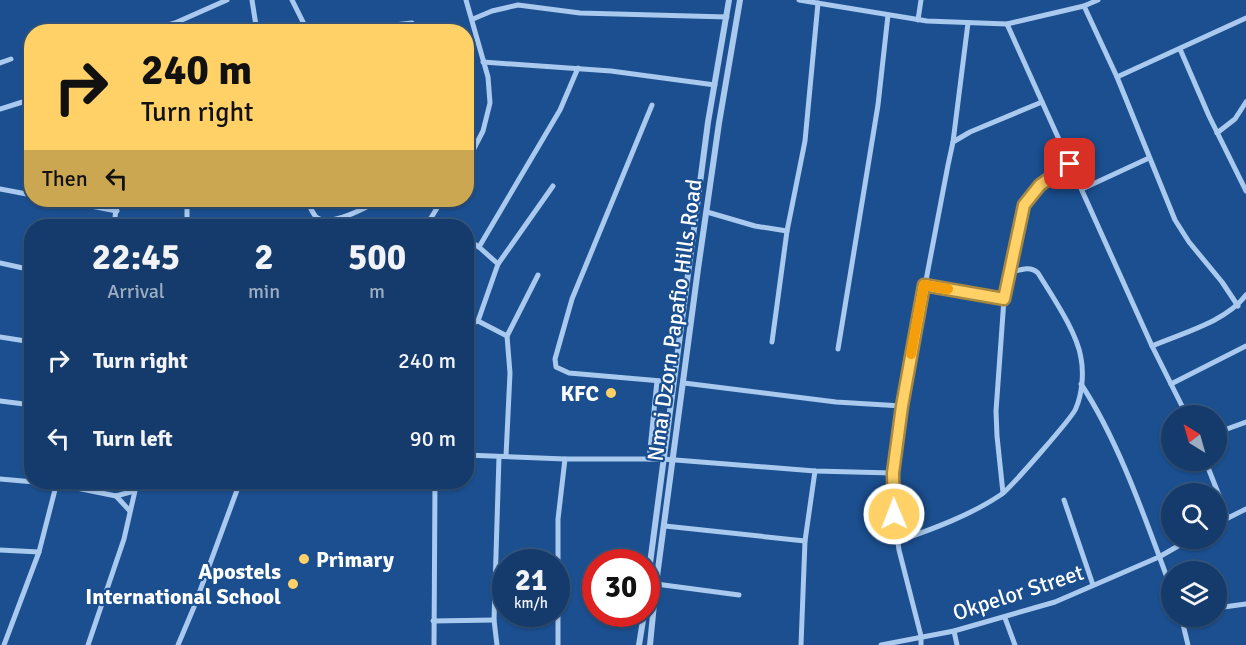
<!DOCTYPE html>
<style>
:root{--surface:#143b6b;--page:#1d4271;--text:#f1f3f6;--muted:#9dadc1;--line:#33557e}
body{margin:0;font-family:Signika,sans-serif;background:var(--page);color:var(--text);height:100vh;display:flex;flex-direction:column;font-size:22px;white-space:nowrap}
*{box-sizing:border-box;margin:0}
p{font-size:20px;color:var(--muted)}
.icon{flex:none;width:33px;height:33px;fill:none;stroke:currentColor;stroke-width:2;stroke-linecap:round;stroke-linejoin:round}
.map{position:relative;flex:1;overflow:hidden}
.panel{position:absolute;left:24px;top:219px;width:450px;height:270px;display:flex;flex-direction:column;background:var(--surface);border-radius:24px;box-shadow:0 2px 4px #0004,0 0 0 2px var(--line)}
.panel>*{flex:none}
.banner{position:absolute;left:24px;top:24px;width:450px;height:183px;border-radius:24px;box-shadow:0 2px 4px #0004,0 0 0 2px var(--line);background:#ffd166;color:#111;overflow:hidden}
.needle{width:39px;rotate:323deg}
.fabs{position:absolute;left:1161px;top:405px;display:grid;gap:12px}
.fabs a{display:grid;place-items:center;width:66px;height:66px;border-radius:50%;background:var(--surface);box-shadow:0 2px 4px #0004,0 0 0 2px var(--line);font-size:30px}
.speed{position:absolute;left:492px;top:549px;display:flex;gap:12px;font-size:30px;font-weight:700;text-align:center}
.speed>*{display:grid;place-content:center;width:78px;height:78px;border-radius:50%;background:var(--surface);box-shadow:0 2px 4px #0004,0 0 0 2px var(--line);line-height:1}
.speed small{font-size:15px;font-weight:400}
.speed .limit{border:9px solid #d22;background:#fff;color:#111}
.pin{position:absolute;display:grid;place-items:center;width:51px;height:51px;color:#fff;margin:-26px;border-radius:12px;box-shadow:0 3px 9px #0006}
.me{position:absolute;width:66px;margin:-33px;rotate:359deg;stroke-linejoin:round;filter:drop-shadow(0 0 4px #0008)}
.turn{display:flex;align-items:center;gap:21px;height:126px;padding:0 18px;font-size:27px}
.turn .icon{width:78px;height:78px;stroke-width:2.5}
.turn b{display:block;font-size:42px;line-height:51px}
.then{display:flex;align-items:center;height:57px;padding:0 18px;background:#0003;gap:12px;font-size:22px}
.eta{display:flex;justify-content:space-evenly;align-items:center;height:102px;text-align:center}
.eta b{font-size:36px;font-weight:800;line-height:42px}
ul{padding:0;list-style:none}
li{display:flex;align-items:center;gap:18px;height:78px;padding:0 18px}
li div{flex:1}
li b{display:block;font-size:22px}
li em{font-style:normal}
.map>svg:first-child{display:block}
.lines{fill:none;stroke-linecap:round;stroke-linejoin:round}
.minor{stroke:#a9c9ee;stroke-width:5}
.tertiary{stroke:#a9c9ee;stroke-width:6}
.route-casing{stroke:#a68842;stroke-width:15}
.route{stroke:#ffd166;stroke-width:10}
.slow{stroke:#f59e0b;stroke-width:10}
.poi-dot{fill:#ffd166;stroke:#1b4f8f;stroke-width:2}
.labels{text-anchor:middle;stroke-width:4.5;stroke-linejoin:round;paint-order:stroke}
.street-label{font-size:22px;fill:#fff;stroke:#1b4f8f}
.poi-label{font-size:22px;font-weight:bold;fill:#fff;stroke:#1b4f8f;text-anchor:end}
</style>
<div class="map">
<svg width="1246" height="645" viewBox="0 0 1246 645">
<rect width="100%" height="100%" fill="#1b4f8f"/>
<g class="lines">
<g class="minor">
<path d="M252 0 257 32"/>
<path d="M292 0 308 32"/>
<path d="M466 0 488 77 490 103 483 131 466 164"/>
<path d="M799 0 927 21 1007 24 1084 6 1098 0"/>
<path d="M1084 6 1117 77 1175 220 1189 242 1222 282 1238 306"/>
<path d="M473 19 492 11 518 5 580 13 727 17"/>
<path d="M918 20 921 0"/>
<path d="M1007 24 1152 346 1187 416"/>
<path d="M145 32 175 23 227 0"/>
<path d="M378 32 385 26 412 23 418 32"/>
<path d="M1180 49 1209 116 1246 191"/>
<path d="M483 62 611 71 715 85"/>
<path d="M0 63 11 59"/>
<path d="M1117 77 1246 18"/>
<path d="M652 105 572 299 555 359 556 367 569 373 673 382"/>
<path d="M0 109 32 99"/>
<path d="M1217 133 1235 119 1246 102"/>
<path d="M953 142 968 23"/>
<path d="M0 189 32 195"/>
<path d="M1082 189 1149 158"/>
<path d="M59 200 117 211"/>
<path d="M307 200C309 205 312 212 316 217 330 228 367 207 380 200"/>
<path d="M707 212 755 226 787 231"/>
<path d="M430 219 444 226"/>
<path d="M188 220 216 226 234 225 239 226"/>
<path d="M114 226 117 200"/>
<path d="M187 226V200"/>
<path d="M426 226 442 200"/>
<path d="M466 239 479 247 498 264"/>
<path d="M479 247 560 110 578 68"/>
<path d="M0 263 32 270"/>
<path d="M924 285 1004 299"/>
<path d="M478 321 498 264 553 186"/>
<path d="M466 326 478 321 507 336 510 373 506 456"/>
<path d="M507 336 538 275"/>
<path d="M0 337 32 342"/>
<path d="M772 342 787 231 805 141 818 3"/>
<path d="M1152 346C1182 333 1226 322 1246 295"/>
<path d="M838 349 878 105 888 15"/>
<path d="M684 383 836 402 902 406"/>
<path d="M1081 384C1120 443 1147 524 1172 591"/>
<path d="M1171 384 1246 346"/>
<path d="M0 401 32 405"/>
<path d="M1216 433 1246 422"/>
<path d="M466 455 565 459H663L815 471 893 473"/>
<path d="M649 459 657 381"/>
<path d="M1205 460 1228 518"/>
<path d="M0 479 57 484 116 496 134 491"/>
<path d="M1003 493 997 436 996 411 1004 299 1024 205 1040 185 1070 164"/>
<path d="M116 496 129 510"/>
<path d="M1064 500 1093 585"/>
<path d="M1216 524 1246 509"/>
<path d="M665 526 805 541"/>
<path d="M898 541C933 529 971 515 1002 494 1010 488 1074 416 1076 408 1082 394 1084 374 1081 358 1077 332 1052 296 1038 273 1030 265 1020 270 1009 273"/>
<path d="M0 550 39 552"/>
<path d="M656 584 739 595"/>
<path d="M1216 608 1246 604"/>
<path d="M1181 616 1188 645"/>
<path d="M1005 618 1015 645"/>
<path d="M433 621 494 620"/>
<path d="M954 631 957 645"/>
<path d="M4 645 39 552 57 482"/>
<path d="M88 645 124 539 137 482"/>
<path d="M178 645 194 607 240 482"/>
<path d="M434 645 435 482"/>
<path d="M497 645 494 620 499 457"/>
<path d="M558 645V519L565 459"/>
<path d="M801 645 805 541 815 471"/>
<path d="M881 645 954 631 1055 602 1159 557 1192 538"/>
<path d="M921 645V636L899 550 894 514 893 473 902 406 948 165 953 142 970 132 1042 102"/>
</g>
<g class="tertiary">
<path d="M646 594 708 122 729 0"/>
<path d="M639 645 644 614"/>
<path d="M650 645 656 584 698 269 719 123 740 0"/>
</g>
</g>
<g class="lines">
<g class="route-casing">
<path id="route" d="M894 514 893 473 902 406 924 285 1004 299 1024 205 1040 185 1070 164"/>
</g>
<use href="#route" class="route"/>
<path class="slow" d="M911 354 924 285 948 289"/>
</g>
<g class="poi-dot">
<circle cx="611" cy="393" r="6"/>
<circle cx="304" cy="559" r="6"/>
<circle cx="293" cy="584" r="6"/>
</g>
<g class="labels">
<g class="street-label">
<text transform="translate(674 320) rotate(-82)" y="8">Nmai Dzorn Papafio Hills Road</text>
<text transform="translate(1018 592) rotate(-18)" y="8">Okpelor Street</text>
</g>
<g class="poi-label">
<text x="599" y="401">KFC</text>
<text x="316" y="567" text-anchor="start">Primary</text>
<text x="281" y="579">Apostels<tspan x="281" dy="25">International School</tspan></text>
</g>
</g>
</svg>
<div class="fabs">
<a><svg class="needle" viewBox="-14 -14 28 28"><path d="M0-13l5 13h-10z" fill="#e53935"/><path d="M0 13l5-13h-10z" fill="#9dadc1"/></svg></a>
<a><svg class="icon" aria-label="search" viewBox="0 0 24 24"><circle cx="10" cy="10" r="6"/><path d="M15 15l6 6"/></svg></a>
<a><svg class="icon" aria-label="layers" viewBox="0 0 24 24"><path d="M12 4l9 5-9 5-9-5zM3 14l9 5 9-5"/></svg></a>
</div>
<div class="speed"><div>21<small>km/h</small></div><div class="limit">30</div></div>
<div class="pin" style="left:1070px;top:164px;background:#d93025"><svg class="icon" aria-label="arrive" viewBox="0 0 24 24"><path d="M6 21V4h12l-3 4 3 4H6"/></svg></div>
<svg class="me" style="left:894px;top:514px" viewBox="-20 -20 40 40"><circle r="17" fill="#ffd166" stroke="#fff" stroke-width="3"/><path d="M0-11L8 9 0 5-8 9z" fill="#fff"/></svg>
<div class="banner">
<div class="turn"><svg class="icon" aria-label="right" viewBox="0 0 24 24"><path d="M7 20v-9h11M14 6l5 5-5 5"/></svg><div><b>240 m</b>Turn right</div></div>
<div class="then">Then<svg class="icon" aria-label="left" viewBox="0 0 24 24"><path d="M17 20v-9H6M10 6l-5 5 5 5"/></svg></div>
</div>
<section class="panel">
<div class="eta">
<div><b>22:45</b><p>Arrival</p></div>
<div><b>2</b><p>min</p></div>
<div><b>500</b><p>m</p></div>
</div>
<ul>
<li><svg class="icon" aria-label="right" viewBox="0 0 24 24"><path d="M7 20v-9h11M14 6l5 5-5 5"/></svg><div><b>Turn right</b></div><em>240 m</em></li>
<li><svg class="icon" aria-label="left" viewBox="0 0 24 24"><path d="M17 20v-9H6M10 6l-5 5 5 5"/></svg><div><b>Turn left</b></div><em>90 m</em></li>
</ul>
</section>
</div>
